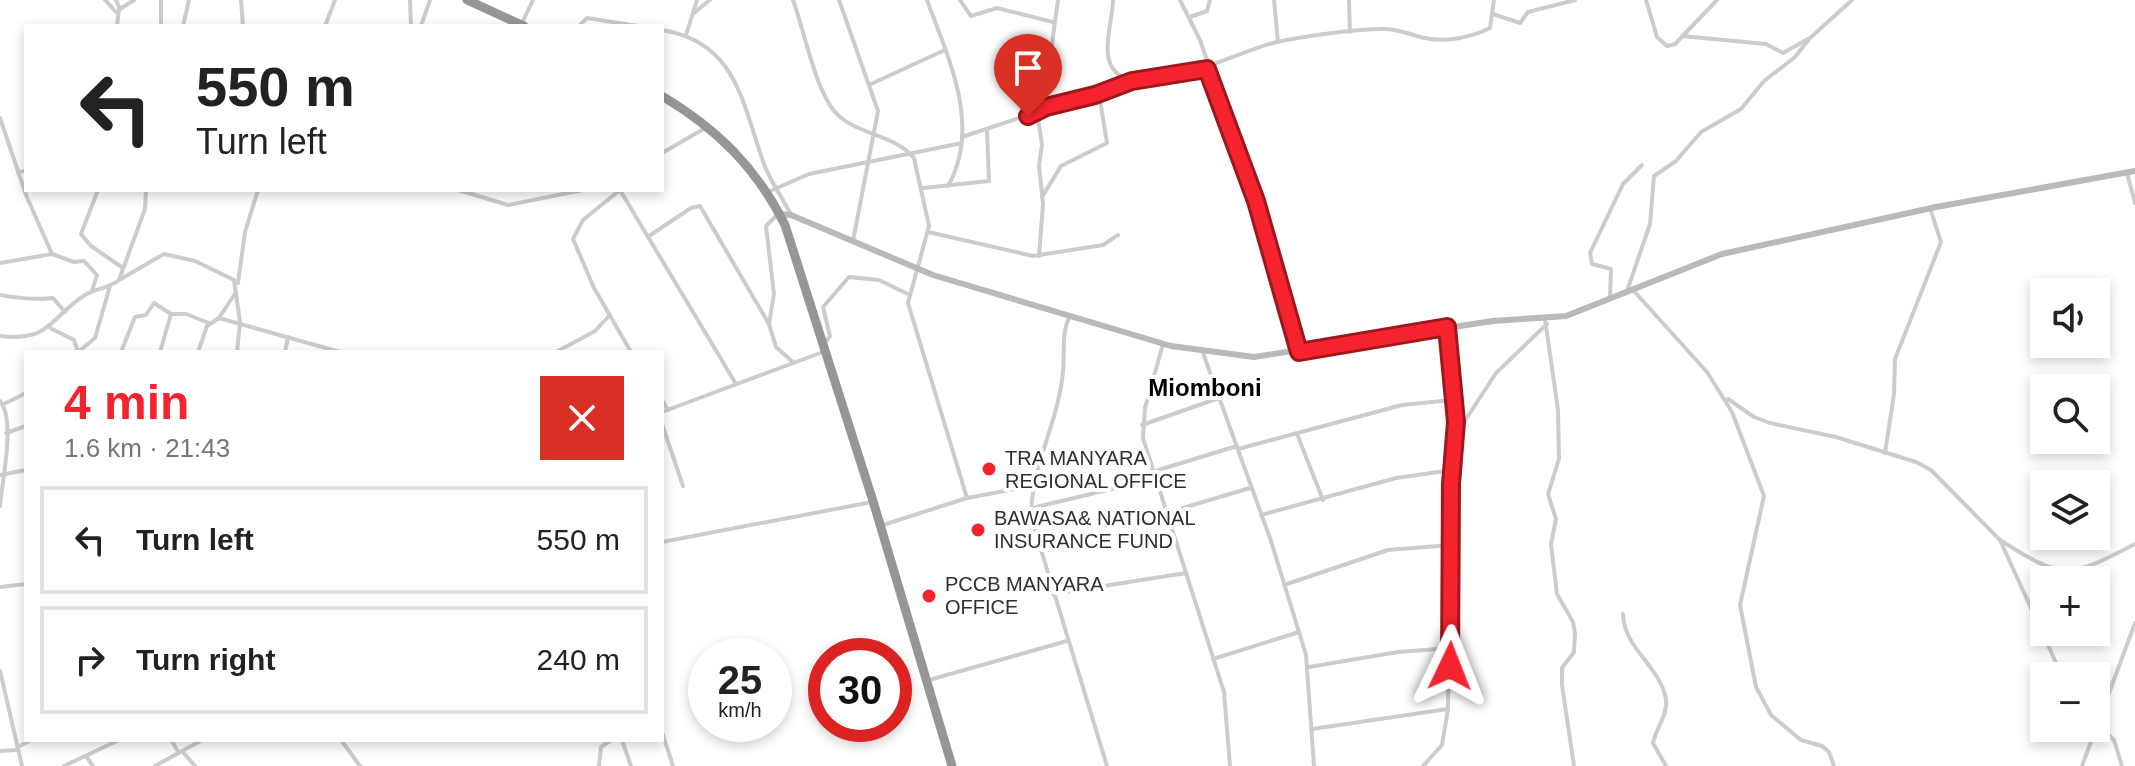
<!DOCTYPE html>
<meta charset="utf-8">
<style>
:root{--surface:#fff;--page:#f2f2f2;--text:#222;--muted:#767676;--line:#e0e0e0;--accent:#f4232d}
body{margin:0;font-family:Helvetica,sans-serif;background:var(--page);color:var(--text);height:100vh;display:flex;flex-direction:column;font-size:30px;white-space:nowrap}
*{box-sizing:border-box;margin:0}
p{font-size:26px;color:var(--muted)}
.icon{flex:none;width:44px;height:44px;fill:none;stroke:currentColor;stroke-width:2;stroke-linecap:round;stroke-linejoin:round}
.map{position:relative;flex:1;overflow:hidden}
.panel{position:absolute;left:24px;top:350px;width:640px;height:392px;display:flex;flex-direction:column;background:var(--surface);border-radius:0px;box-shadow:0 4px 12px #0003}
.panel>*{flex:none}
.hud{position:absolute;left:24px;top:24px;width:640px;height:168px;border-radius:0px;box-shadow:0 4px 12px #0003;background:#fff;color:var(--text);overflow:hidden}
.fabs{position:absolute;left:2030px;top:278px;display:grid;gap:16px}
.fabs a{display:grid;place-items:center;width:80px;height:80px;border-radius:0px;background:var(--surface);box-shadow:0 4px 12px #0003;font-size:40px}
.speed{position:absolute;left:688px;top:638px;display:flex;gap:16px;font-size:40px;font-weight:700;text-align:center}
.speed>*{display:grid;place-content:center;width:104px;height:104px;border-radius:50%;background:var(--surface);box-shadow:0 4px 12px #0003;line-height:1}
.speed small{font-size:20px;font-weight:400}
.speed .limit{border:12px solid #d22;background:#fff;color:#111}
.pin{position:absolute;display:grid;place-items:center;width:68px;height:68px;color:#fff;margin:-82px -34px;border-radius:50% 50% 50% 0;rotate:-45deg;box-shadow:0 0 8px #0007}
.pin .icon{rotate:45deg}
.me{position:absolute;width:88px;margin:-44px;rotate:2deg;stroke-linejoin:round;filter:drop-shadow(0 0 6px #0008)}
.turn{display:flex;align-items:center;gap:28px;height:168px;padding:0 40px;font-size:36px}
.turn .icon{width:104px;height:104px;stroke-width:2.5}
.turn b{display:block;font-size:56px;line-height:68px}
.round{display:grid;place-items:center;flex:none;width:84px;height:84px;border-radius:0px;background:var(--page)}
.overview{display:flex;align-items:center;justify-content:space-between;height:136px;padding:0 40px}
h1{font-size:48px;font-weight:800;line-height:60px;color:var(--accent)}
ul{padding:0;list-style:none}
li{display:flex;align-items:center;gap:24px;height:108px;margin:0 16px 12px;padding:0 24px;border:4px solid var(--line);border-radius:0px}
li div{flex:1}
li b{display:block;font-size:30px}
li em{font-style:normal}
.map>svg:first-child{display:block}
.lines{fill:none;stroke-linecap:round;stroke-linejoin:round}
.street{stroke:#ccc;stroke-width:4}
.secondary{stroke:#b9b9b9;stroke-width:6}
.highway{stroke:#969696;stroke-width:9}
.route-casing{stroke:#9f171d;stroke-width:20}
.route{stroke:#f4232d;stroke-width:14}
.poi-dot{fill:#f4232d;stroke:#fff;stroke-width:3}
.labels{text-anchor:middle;stroke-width:8;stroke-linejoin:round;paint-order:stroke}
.poi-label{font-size:20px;fill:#2f2f2f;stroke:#fff;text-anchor:start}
.quarter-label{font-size:24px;font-weight:bold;fill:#000;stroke:#fff}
</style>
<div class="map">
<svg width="2135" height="766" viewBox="0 0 2135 766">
<rect width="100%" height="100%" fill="#fff"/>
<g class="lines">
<g class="street">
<path d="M105 0 116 12"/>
<path d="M116 0 120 9 134 0"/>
<path d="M161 0V26"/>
<path d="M241 0 243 26"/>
<path d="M410 0 411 26"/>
<path d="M793 0C804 29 816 96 839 116 860 135 895 135 914 158L929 226 908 303 967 498"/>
<path d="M839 0 878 111 853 241"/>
<path d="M927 0C948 58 982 126 948 186"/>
<path d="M960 0 971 16 997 8 1053 22"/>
<path d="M1113 0C1113 24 1095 64 1124 78 1157 95 1244 48 1281 41 1314 35 1350 29 1384 29 1399 29 1411 35 1425 38 1445 43 1472 37 1490 28L1494 0"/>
<path d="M1180 0 1200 40 1256 201 1299 349"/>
<path d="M1274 0 1278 42"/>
<path d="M1349 0 1350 32"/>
<path d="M1646 0 1657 37 1667 46 1675 44 1717 0"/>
<path d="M694 13 710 0"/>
<path d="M1493 14 1520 23 1528 12 1575 0"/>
<path d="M1190 17 1207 11 1210 0"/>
<path d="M522 23 533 0"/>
<path d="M117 26 119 9"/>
<path d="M183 26 189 0"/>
<path d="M325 26 335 0"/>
<path d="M421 26 430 0"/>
<path d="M579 26 587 18 638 26"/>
<path d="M662 30C737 42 742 103 764 164 770 181 782 197 790 213"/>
<path d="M686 35 697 0"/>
<path d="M1682 36 1766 44 1783 53 1808 39"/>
<path d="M871 84 945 50"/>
<path d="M0 118 26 195 52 254"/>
<path d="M962 137 1130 81"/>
<path d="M662 153 707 127"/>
<path d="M18 173 26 170"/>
<path d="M2127 173 2135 203"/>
<path d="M923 188 989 181 987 131"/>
<path d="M98 190 81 234 91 246 123 268"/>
<path d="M458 190 508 205 583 190"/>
<path d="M620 190 736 384"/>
<path d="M620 190 583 220 573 239 594 288 631 352"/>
<path d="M768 192 809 174 962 143"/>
<path d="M1042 197 1061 166 1107 143 1099 94"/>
<path d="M928 232 1033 256 1103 245 1118 235"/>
<path d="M649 236 691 208 700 206 769 324 776 347 793 362"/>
<path d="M1039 256 1043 204 1039 165 1042 145 1037 111 1047 80 1058 0"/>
<path d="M0 263 52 254 74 262 84 261 97 275 92 291"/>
<path d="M119 280 164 254 195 261 234 280 240 322 237 352"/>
<path d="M238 283 245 232 258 190"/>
<path d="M1633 290 1707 372 1732 412 1764 496 1740 605 1756 687 1771 715 1801 740 1822 746 1829 752 1834 766"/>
<path d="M1627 291 1650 224 1654 176 1676 161 1701 132 1741 109 1764 81 1795 57 1810 38 1852 0"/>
<path d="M0 295C15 298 38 300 53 298L65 312"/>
<path d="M1610 298 1611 269 1592 264 1590 253 1623 184 1642 165"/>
<path d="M1070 316C1061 332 1065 352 1063 371 1059 421 1031 466 1031 517L1107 766"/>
<path d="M219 318 340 352"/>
<path d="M1545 319 1558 410 1559 459 1548 494 1556 519 1551 544 1557 594 1573 622 1575 633 1574 652 1562 668V685L1574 766"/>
<path d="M769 324 774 294 766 226 777 215"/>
<path d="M50 328 74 340 78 352"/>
<path d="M0 336C51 342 49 318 85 295 96 288 108 289 119 280L145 209 146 190"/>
<path d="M825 343 830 336 823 307 849 277 879 280 908 294"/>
<path d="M1163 344 1145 408 1143 438 1224 692 1230 766"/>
<path d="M78 352 95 338 110 286"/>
<path d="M121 352 135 317 146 315 154 303 171 314"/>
<path d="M160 352 171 314H186L209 323"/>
<path d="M198 352 207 326 219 318 236 292"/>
<path d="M285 352 288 337"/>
<path d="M556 352 595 331 609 316"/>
<path d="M1203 353 1271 541 1306 655 1314 766"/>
<path d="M1728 399 1754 417 1770 423 1836 437 1916 462 1931 470 2000 540 2062 676"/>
<path d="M662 400 668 410"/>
<path d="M0 401C16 420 2 481 0 506"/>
<path d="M4 404 26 393"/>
<path d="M662 412 823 352"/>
<path d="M662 424 683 486"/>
<path d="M1142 425 1219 398"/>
<path d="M6 433 26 426"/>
<path d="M1297 434 1323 500"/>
<path d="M1455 436 1496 373 1547 324"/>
<path d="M1238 449 1402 405 1452 400"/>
<path d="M1885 453 1894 394 1895 359 1941 242 1930 208"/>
<path d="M1152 472 1237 446"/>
<path d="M0 475 26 470"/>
<path d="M1032 508 1154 479"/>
<path d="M1166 513 1250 488"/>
<path d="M1261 515 1396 478 1452 470"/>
<path d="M883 525 967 498 1032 486"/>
<path d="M2000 540C2063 580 2068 579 2135 544"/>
<path d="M662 542 872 502"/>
<path d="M1284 585 1388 550 1451 545"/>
<path d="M0 587 26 584"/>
<path d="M1053 594 1186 573"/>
<path d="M1623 614C1624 649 1660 666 1666 699 1668 715 1656 728 1653 743L1666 766"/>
<path d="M1213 659 1299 632"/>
<path d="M1309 667 1398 652 1451 648"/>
<path d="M0 671 22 766"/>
<path d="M929 680 1067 641"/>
<path d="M2096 723 2114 740 2122 766"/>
<path d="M1312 729 1448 709"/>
<path d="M662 732 673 766"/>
<path d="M171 740 179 753"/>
<path d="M341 740 360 766"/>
<path d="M622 740 631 766"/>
<path d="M18 747 31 740"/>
<path d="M0 751 17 750"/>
<path d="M182 751 195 766"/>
<path d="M86 756 93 766"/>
<path d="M64 766 119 740"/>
<path d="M155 766 202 740"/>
<path d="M599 766 601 747 611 740"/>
<path d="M1423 766 1442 745 1448 709 1451 484 1456 422 1447 327"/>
<path d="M2082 766 2135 623"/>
</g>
<path class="secondary" d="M779 214 791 215 933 275 1171 346 1254 357 1493 321 1566 316 1722 254 1936 207 2135 171"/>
<g class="highway">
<path d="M467 0 524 26"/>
<path d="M662 96C717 129 756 167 785 225L873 501 952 766"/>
</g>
</g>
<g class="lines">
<g class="route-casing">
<path id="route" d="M1028 116 1046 107 1095 95 1132 81 1207 69 1256 201 1299 352 1447 327 1456 422 1451 484 1450 666"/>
</g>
<use href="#route" class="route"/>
</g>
<g class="poi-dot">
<circle cx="989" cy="469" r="8"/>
<circle cx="978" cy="530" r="8"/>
<circle cx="929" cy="596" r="8"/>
</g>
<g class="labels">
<g class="poi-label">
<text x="1005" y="465">TRA MANYARA<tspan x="1005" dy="23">REGIONAL OFFICE</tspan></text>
<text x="994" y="525">BAWASA&amp; NATIONAL<tspan x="994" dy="23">INSURANCE FUND</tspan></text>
<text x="945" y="591">PCCB MANYARA<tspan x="945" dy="23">OFFICE</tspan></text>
</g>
<g class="quarter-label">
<text x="1205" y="396">Miomboni</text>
</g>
</g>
</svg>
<div class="fabs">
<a><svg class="icon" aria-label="sound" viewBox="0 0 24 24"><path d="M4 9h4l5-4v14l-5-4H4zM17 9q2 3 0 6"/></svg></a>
<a><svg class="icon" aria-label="search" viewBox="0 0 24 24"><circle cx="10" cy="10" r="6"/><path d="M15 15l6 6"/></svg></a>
<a><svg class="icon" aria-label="layers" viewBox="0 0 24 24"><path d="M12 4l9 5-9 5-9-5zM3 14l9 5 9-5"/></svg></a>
<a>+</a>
<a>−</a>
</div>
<div class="speed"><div>25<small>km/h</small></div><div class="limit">30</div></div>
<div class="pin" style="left:1028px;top:116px;background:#d93025"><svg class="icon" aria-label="arrive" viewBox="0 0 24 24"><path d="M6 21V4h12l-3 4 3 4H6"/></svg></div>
<svg class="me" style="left:1450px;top:666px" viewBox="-20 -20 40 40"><path d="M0-17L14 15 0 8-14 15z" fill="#f4232d" stroke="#fff" stroke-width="4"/></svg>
<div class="hud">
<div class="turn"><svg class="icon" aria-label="left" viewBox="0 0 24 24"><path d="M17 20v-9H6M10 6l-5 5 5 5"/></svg><div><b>550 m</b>Turn left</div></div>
</div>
<section class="panel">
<div class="overview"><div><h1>4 min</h1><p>1.6 km · 21:43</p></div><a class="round" style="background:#d93025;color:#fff"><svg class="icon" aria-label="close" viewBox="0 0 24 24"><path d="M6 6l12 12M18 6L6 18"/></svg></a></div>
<ul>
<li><svg class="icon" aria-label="left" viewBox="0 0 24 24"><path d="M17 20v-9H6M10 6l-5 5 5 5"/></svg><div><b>Turn left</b></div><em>550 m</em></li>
<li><svg class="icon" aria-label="right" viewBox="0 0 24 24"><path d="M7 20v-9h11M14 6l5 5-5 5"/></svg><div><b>Turn right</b></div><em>240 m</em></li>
</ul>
</section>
</div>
